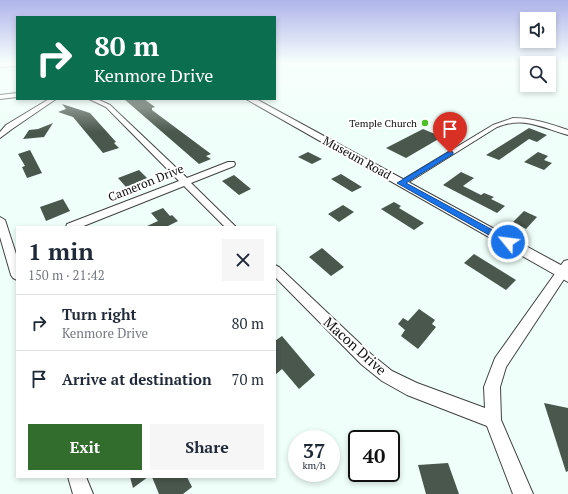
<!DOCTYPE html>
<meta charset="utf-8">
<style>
:root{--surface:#fff;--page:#f6f6f7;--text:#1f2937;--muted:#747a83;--line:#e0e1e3;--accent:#336d2e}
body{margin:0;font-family:"PT Serif",serif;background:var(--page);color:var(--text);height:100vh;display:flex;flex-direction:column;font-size:15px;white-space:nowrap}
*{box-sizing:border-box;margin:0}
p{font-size:13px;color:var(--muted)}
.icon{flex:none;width:22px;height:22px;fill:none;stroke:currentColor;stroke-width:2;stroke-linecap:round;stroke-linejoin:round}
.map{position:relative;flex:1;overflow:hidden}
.details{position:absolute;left:16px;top:226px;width:260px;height:252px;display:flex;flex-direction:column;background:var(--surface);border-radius:0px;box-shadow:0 2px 6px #0003}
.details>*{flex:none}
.hud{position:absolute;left:16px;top:16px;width:260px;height:84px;border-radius:0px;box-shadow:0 2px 6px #0003;background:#0b6e4f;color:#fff;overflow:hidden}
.tools{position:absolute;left:520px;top:12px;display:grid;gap:8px}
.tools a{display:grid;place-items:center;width:36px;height:36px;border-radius:0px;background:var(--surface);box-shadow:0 2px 6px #0003;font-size:20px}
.speed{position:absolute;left:288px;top:430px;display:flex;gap:8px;font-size:20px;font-weight:700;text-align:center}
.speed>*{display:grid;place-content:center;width:52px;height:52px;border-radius:50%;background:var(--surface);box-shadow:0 2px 6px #0003;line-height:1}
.speed small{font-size:10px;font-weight:400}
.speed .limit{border:2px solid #111;border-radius:6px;background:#fff;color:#111}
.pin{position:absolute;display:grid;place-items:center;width:34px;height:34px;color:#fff;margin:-41px -17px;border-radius:50% 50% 50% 0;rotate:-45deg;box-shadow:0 0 4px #0007}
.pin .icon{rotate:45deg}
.me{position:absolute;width:44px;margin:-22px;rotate:299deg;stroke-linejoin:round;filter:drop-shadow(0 0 3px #0008)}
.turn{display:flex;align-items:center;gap:14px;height:84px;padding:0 12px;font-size:18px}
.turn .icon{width:52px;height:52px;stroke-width:2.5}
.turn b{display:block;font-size:28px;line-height:34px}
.round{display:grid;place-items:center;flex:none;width:42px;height:42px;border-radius:0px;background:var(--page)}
.headline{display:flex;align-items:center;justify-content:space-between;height:68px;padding:0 12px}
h1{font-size:24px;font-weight:800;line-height:30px}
.button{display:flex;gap:8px;margin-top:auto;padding:8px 12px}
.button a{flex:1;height:46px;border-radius:0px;background:var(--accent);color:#fff;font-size:16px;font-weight:800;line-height:46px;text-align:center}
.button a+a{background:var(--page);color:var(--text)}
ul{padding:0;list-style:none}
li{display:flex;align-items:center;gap:12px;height:56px;padding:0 12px;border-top:1px solid var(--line)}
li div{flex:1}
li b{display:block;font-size:15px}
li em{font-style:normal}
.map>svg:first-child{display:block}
.building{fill:#4a574d}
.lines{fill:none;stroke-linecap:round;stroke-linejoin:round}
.minor-casing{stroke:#414141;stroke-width:2}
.tertiary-casing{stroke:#414141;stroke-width:2}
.minor{fill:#fff;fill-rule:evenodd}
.tertiary{fill:#fff;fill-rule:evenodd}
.route{fill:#1a73e8;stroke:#114b97}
.poi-dot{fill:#4cc124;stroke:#fff;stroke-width:1.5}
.labels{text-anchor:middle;stroke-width:4;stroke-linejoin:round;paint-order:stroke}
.far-poi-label{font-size:10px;fill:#0e0e0e;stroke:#fff;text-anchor:end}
.street-label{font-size:12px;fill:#0e0e0e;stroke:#fff}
.near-street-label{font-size:14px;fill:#0e0e0e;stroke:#fff}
</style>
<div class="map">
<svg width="568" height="494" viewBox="0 0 568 494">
<rect width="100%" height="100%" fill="#effff9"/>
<g class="building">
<path d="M124 99H144L155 107 152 108V110L211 154 206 156 211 159 199 164Z"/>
<path d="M62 104 90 113 116 142 114 143 119 148 103 153 73 117 58 112 66 109Z"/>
<path d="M53 123 44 137 23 139 29 130 38 129Z"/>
<path d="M529 128 547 135 537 142 529 139 499 160 486 155Z"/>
<path d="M423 129 442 137 406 158 386 148Z"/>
<path d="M30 150 42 173 27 178 22 167 25 166 18 154Z"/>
<path d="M308 152 322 159 312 164 298 157Z"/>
<path d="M538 152 548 156 544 160 552 163 544 170 524 162Z"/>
<path d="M139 170 147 178 126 187 118 178Z"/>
<path d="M461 172 474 178 463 186 481 195 484 193 494 197 491 199 505 206 497 213 443 185Z"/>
<path d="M341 174 362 187 352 192 331 179Z"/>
<path d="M234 175 251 189 239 195 222 181Z"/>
<path d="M63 199 70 211 46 221 40 207Z"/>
<path d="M394 202 401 206 399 208 424 223 414 230 381 209Z"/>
<path d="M343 205 354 212 339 222 328 214Z"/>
<path d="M163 208 170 216 172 215 178 221 166 227H145L158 221 151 213Z"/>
<path d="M524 211 537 217 526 229 513 222Z"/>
<path d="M322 248 344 267 331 276 309 257Z"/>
<path d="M474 254 516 280 506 290 464 263Z"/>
<path d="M419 309 435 320 432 324 436 327 418 349 401 336 405 330 398 324 403 318 408 321Z"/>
<path d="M282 336 315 375 299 389 282 369 275 375V341Z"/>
<path d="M544 403 568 408V471L566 472Z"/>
<path d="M448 463 459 494H426L418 465Z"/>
<path d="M130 477H148L133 488Z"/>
<path d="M152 477H187L192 487 183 494H159Z"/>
</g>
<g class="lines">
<g class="minor-casing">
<g id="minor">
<path d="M17 93V97L0 99V95Z"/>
<path d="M49 99H56L12 129 0 138V132L6 125Z"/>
<path d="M89 99H97L110 105 187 178 228 162H234L235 164 234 166 191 183 236 227H225L184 186 81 227H66L67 224 179 181 106 107Z"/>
<path d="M513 118C533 118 550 124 568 130V135C542 128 525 116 497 127L404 185 401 186 397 183 493 125Z"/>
<path d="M0 217 5 220 17 257V280L13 278 11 275 0 237Z"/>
<path d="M568 260V273L506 367 500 387 501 420 533 494H513L487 426 407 395 382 381 361 364 275 277V265L279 267 371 354 392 371 417 383 485 408 484 387 495 358 564 261Z"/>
<path d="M68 477H86L93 494H73Z"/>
</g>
</g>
<g class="tertiary-casing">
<g id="tertiary">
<path d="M0 63H17V66L0 67Z"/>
<path d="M246 99H256L568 269V282Z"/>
</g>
</g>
<use href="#minor" class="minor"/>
<use href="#tertiary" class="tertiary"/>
</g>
<linearGradient id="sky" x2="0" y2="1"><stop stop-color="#aeb4ea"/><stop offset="0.48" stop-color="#f8fffc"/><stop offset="1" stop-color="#f8fffc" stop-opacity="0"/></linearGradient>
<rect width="568" height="132" fill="url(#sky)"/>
<path class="route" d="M450 151 453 152V154L406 183 511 240 513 242 511 244H505L397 183Z"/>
<circle class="poi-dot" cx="425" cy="123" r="4"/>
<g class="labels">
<g class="far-poi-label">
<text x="417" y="127">Temple Church</text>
</g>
<g class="street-label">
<text transform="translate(357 158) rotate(29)" y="4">Museum Road</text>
<text transform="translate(146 183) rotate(-22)" y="4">Cameron Drive</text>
</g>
<g class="near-street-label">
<text transform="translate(355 346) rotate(42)" y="5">Macon Drive</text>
</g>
</g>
</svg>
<div class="tools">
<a><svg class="icon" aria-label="sound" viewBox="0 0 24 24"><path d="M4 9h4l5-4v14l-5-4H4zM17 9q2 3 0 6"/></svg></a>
<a><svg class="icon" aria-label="search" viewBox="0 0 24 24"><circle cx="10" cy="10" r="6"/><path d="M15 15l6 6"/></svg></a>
</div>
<div class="speed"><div>37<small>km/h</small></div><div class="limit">40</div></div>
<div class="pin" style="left:450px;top:153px;background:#d93025"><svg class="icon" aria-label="arrive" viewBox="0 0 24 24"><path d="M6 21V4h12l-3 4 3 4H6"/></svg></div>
<svg class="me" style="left:508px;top:242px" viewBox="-20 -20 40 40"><circle r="17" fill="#1a73e8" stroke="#fff" stroke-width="3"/><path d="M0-11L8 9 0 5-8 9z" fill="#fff"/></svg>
<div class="hud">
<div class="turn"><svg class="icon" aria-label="right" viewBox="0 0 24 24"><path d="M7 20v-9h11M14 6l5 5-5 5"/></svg><div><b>80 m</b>Kenmore Drive</div></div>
</div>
<section class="details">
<div class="headline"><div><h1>1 min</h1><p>150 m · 21:42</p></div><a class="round"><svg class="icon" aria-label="close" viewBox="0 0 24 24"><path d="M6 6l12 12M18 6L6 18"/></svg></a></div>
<ul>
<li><svg class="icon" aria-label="right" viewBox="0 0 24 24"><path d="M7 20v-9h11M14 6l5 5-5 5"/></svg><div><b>Turn right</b><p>Kenmore Drive</p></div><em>80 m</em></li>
<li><svg class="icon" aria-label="arrive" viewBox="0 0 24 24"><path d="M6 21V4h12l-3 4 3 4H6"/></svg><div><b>Arrive at destination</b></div><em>70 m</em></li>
</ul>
<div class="button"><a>Exit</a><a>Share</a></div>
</section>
</div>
